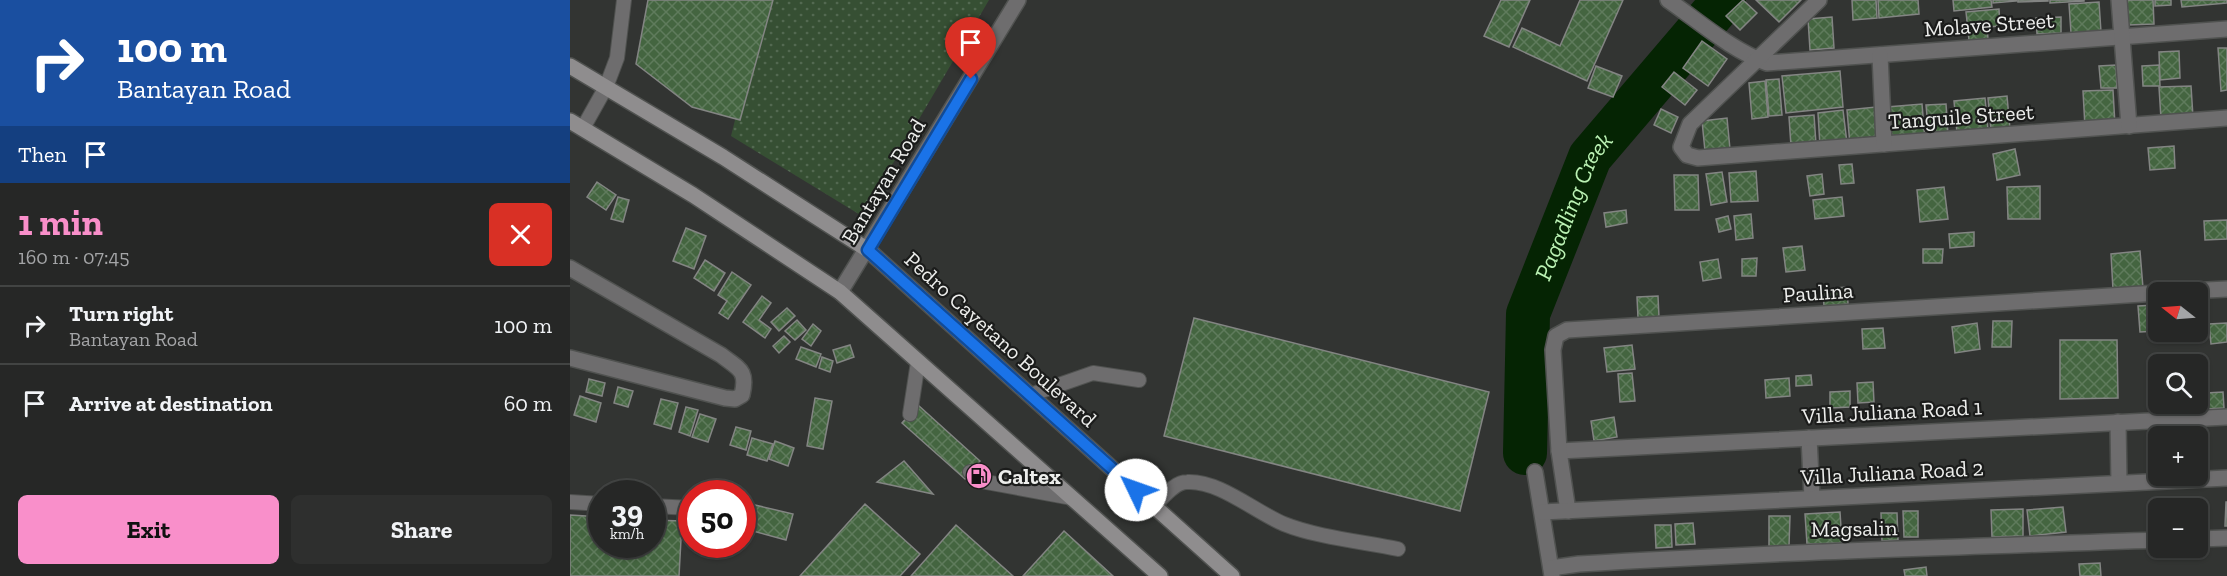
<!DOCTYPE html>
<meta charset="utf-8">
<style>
:root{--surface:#262726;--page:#2e2f2e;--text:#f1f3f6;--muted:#a4a5a7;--line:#424443;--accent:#f98fca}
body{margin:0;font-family:"Zilla Slab",serif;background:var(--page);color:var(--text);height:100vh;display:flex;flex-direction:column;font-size:22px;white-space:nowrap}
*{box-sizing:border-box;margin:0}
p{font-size:20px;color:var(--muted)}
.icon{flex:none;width:33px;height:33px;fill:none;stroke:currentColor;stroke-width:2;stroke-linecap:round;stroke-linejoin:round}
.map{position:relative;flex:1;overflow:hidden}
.drawer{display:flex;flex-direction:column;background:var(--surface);width:570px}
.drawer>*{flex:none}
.guide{background:#1a4fa0;color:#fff;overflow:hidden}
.needle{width:39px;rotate:287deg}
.controls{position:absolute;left:1578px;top:282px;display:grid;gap:12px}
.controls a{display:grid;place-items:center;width:60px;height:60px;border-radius:9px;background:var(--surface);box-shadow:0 2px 4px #0004,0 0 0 2px var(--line);font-size:30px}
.speed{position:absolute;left:18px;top:480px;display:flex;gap:12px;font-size:30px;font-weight:700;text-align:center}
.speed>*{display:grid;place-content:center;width:78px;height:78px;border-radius:50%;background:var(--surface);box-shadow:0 2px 4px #0004,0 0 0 2px var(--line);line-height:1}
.speed small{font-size:15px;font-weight:400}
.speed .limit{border:9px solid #d22;background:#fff;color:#111}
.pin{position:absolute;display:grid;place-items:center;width:51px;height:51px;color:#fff;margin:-62px -26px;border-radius:50% 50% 50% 0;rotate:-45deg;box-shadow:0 0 6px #0007}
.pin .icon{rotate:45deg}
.me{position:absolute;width:66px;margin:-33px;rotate:312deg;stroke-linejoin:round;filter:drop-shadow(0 0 4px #0008)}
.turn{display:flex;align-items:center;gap:21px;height:126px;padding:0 18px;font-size:27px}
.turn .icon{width:78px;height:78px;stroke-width:2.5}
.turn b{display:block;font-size:42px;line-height:51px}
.then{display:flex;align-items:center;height:57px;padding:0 18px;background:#0003;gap:12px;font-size:22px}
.round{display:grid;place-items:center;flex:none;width:63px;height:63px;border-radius:9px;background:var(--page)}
.head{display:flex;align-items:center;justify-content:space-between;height:102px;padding:0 18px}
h1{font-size:36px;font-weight:700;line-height:45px;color:var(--accent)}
.action{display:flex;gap:12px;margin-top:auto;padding:12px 18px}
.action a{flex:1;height:69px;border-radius:9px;background:var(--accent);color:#111;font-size:24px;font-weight:700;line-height:69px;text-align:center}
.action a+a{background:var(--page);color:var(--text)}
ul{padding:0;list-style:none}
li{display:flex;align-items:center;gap:18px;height:78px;padding:0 18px;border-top:2px solid var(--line)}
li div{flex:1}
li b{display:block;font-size:22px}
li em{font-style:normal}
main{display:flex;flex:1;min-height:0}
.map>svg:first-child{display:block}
.grass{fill:url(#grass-dots)}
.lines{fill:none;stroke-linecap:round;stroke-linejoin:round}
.river{stroke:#052403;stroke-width:44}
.building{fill:url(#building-cross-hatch);stroke:#838583;stroke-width:1.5}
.service-casing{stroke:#505250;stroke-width:16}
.pedestrian-casing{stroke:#505250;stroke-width:18}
.minor-casing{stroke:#505250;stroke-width:18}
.tertiary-casing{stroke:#505250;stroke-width:18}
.secondary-casing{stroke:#505250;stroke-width:18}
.service{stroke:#6e6d6e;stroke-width:14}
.pedestrian{stroke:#6e6d6e;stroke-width:15}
.minor{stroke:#6e6d6e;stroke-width:15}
.tertiary{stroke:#6e6d6e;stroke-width:15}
.secondary{stroke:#8f8d8e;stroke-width:15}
.route-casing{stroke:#114b97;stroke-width:15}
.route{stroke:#1a73e8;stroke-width:10}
.labels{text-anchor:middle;stroke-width:4.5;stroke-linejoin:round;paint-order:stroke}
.street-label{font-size:22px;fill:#edeeec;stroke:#1b1c1b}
.poi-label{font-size:22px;font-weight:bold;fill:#edeeec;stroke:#1b1c1b;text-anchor:start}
.water-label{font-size:24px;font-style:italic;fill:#bbf2b4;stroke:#1b1c1b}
</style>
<main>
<section class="drawer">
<div class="guide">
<div class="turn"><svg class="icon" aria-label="right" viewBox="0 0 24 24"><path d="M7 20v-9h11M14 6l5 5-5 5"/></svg><div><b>100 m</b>Bantayan Road</div></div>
<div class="then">Then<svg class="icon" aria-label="arrive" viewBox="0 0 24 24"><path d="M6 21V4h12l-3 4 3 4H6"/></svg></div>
</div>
<div class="head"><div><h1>1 min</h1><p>160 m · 07:45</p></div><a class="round" style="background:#d93025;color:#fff"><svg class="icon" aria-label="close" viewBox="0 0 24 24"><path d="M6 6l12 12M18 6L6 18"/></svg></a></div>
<ul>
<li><svg class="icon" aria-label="right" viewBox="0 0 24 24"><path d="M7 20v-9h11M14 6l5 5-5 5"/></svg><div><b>Turn right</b><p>Bantayan Road</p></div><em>100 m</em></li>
<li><svg class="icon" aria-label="arrive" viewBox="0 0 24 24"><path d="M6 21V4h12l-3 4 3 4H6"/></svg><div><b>Arrive at destination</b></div><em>60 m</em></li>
</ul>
<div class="action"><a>Exit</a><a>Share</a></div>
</section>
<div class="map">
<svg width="1657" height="576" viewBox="0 0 1657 576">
<defs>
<pattern id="grass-dots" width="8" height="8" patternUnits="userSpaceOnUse" patternTransform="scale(1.5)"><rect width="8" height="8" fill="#364f33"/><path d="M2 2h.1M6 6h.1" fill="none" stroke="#536951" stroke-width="1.8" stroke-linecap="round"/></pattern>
<pattern id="building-cross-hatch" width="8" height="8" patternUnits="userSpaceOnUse" patternTransform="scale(1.5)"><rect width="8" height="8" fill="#446540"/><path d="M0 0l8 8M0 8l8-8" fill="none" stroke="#5f7b5c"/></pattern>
</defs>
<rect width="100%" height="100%" fill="#323432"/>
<path class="grass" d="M195 0H419L292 216 161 136Z"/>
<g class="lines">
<path class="river" id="s1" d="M955 453 958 314 1020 157 1154 0"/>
</g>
<g class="building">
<path d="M78 0H203L170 120 122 107 66 64Z"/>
<path d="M931 0H960L939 47 914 36Z"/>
<path d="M1010 0H1053L1017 81 943 47 952 28 990 46Z"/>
<path d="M1173 0 1187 13 1170 30 1156 16Z"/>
<path d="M1186 0H1231L1209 22Z"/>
<path d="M1282 0H1306L1307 18 1283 20Z"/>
<path d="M1308 0H1348L1349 14 1309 18Z"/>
<path d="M1383 0H1421L1422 7 1384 11Z"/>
<path d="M1423 0H1446L1447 1 1423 3Z"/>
<path d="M1448 0H1478V1L1448 2Z"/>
<path d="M1480 0H1514V1L1480 3Z"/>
<path d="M1556 0H1583L1584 24 1558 25Z"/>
<path d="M1585 0H1601V5L1585 6Z"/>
<path d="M1611 0H1657V3L1612 7Z"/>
<path d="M1529 2 1531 32 1501 33 1499 4Z"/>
<path d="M1429 9 1430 26 1417 27 1418 39 1399 40 1396 12Z"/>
<path d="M1262 17 1264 48 1240 50 1238 19Z"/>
<path d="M1491 17V33L1467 34 1466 18Z"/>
<path d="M1132 41 1157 59 1138 86 1113 68Z"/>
<path d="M1648 48H1657V90L1651 91Z"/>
<path d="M1609 51 1610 78 1590 80 1589 52Z"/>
<path d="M1546 65 1547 88H1531L1529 66Z"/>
<path d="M1589 65 1590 86H1573L1572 66Z"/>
<path d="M1026 66 1052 76 1043 97 1018 88Z"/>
<path d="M1270 71 1273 107 1216 113 1212 76Z"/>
<path d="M1104 72 1127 90 1115 105 1092 87Z"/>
<path d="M1209 79 1212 115 1199 116 1196 80Z"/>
<path d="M1195 81 1198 117 1182 119 1179 83Z"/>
<path d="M1621 86 1623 117 1591 119 1589 87Z"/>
<path d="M1543 90 1545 125 1515 127 1513 91Z"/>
<path d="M1437 96 1440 129 1421 130 1418 98Z"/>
<path d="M1415 98 1418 130 1387 133 1384 101Z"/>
<path d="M1352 104 1355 140 1320 143 1317 107Z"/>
<path d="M1376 104 1378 135 1359 137 1356 105Z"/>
<path d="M1306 107 1309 142 1280 145 1277 110Z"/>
<path d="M1091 109 1108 117 1101 133 1084 125Z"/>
<path d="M1273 110 1277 143 1250 146 1248 113Z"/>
<path d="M1244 115 1246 144 1221 146 1219 117Z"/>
<path d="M1157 118 1160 149 1135 151 1132 121Z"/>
<path d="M1604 146 1605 168 1580 170 1578 148Z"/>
<path d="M1445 149 1450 175 1427 180 1423 154Z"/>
<path d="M1282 164 1284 183 1271 184 1269 165Z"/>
<path d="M1186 171 1188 201 1161 202 1159 173Z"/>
<path d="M1152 172 1157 202 1141 205 1136 174Z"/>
<path d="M1252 174 1254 194 1240 196 1237 176Z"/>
<path d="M1104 175H1128L1129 210H1105Z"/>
<path d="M27 182 46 195 36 210 17 197Z"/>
<path d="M1470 186V219H1438L1437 187Z"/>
<path d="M1374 187 1378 219 1350 222 1347 190Z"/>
<path d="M48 197 59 200 53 222 41 219Z"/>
<path d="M1272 197 1274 216 1245 219 1243 200Z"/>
<path d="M1056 210 1057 223 1036 227 1034 213Z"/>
<path d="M1181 214 1183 238 1166 240 1164 216Z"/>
<path d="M1158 216 1161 229 1149 232 1146 219Z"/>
<path d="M1657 220V239L1635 240 1634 221Z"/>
<path d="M116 228 136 236 124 269 103 261Z"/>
<path d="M1404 232V246L1380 248 1379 234Z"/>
<path d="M1232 246 1235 270 1216 272 1213 248Z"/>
<path d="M1353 249H1373L1372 263H1353Z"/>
<path d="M1570 251 1573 288 1543 290 1541 254Z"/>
<path d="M1187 258 1186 276H1172V259Z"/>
<path d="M1148 259 1151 278 1133 281 1130 262Z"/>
<path d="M135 260 155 273 144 291 124 278Z"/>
<path d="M162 272 181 285 158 319 149 313 157 301 148 295Z"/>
<path d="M1277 287 1278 304 1254 306 1253 289Z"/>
<path d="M192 296 201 303 189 320 201 329 195 338 173 322Z"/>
<path d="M1088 296 1089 317 1068 318 1067 297Z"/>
<path d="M1586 305 1587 331 1570 332 1568 306Z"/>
<path d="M217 308 225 316 209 331 201 322Z"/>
<path d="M624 318 919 392 890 511 594 436Z"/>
<path d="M227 320 236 330 225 340 215 331Z"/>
<path d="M1423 321H1442L1441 347H1422Z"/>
<path d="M1407 323 1410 349 1385 353 1382 327Z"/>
<path d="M1657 323V342L1641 344 1639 324Z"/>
<path d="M243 324 251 331 241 346 232 339Z"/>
<path d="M1313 328 1315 348 1293 349 1292 329Z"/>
<path d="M214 336 220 342 209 353 203 346Z"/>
<path d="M1490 340H1547L1548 398 1490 399Z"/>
<path d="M280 345 284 357 267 363 263 350Z"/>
<path d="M1062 345 1065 369 1037 372 1034 348Z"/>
<path d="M231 347 251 354 246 367 226 359Z"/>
<path d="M252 357 263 361 260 372 249 368Z"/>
<path d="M1062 373 1065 401 1050 402 1048 374Z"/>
<path d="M1241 375 1242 385 1226 386V376Z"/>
<path d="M1219 378 1220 396 1196 398 1195 380Z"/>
<path d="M19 379 35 383 32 396 16 392Z"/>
<path d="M1303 382 1304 402 1288 403 1287 383Z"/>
<path d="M48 387 63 391 58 407 44 403Z"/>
<path d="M1280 391V407L1260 408V392Z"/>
<path d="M1653 392 1654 408 1637 409 1636 393Z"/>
<path d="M10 396 31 403 26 422 4 415Z"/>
<path d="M245 398 262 401 253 449 237 446Z"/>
<path d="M91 399 108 403 101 429 84 424Z"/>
<path d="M348 405 410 461 395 479 332 423Z"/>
<path d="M116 407 128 410 120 436 109 432Z"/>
<path d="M130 414 146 419 138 442 122 437Z"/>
<path d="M1044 417 1047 437 1024 441 1021 421Z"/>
<path d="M166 427 181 431 176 450 160 445Z"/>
<path d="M182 438 203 444 197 461 177 455Z"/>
<path d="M205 441 224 448 218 466 199 459Z"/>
<path d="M334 461 363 494 307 482Z"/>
<path d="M1620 500 1621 508H1588V529H1585L1584 502Z"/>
<path d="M1656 502H1657V526H1655Z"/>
<path d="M295 504 350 554 330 576H230Z"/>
<path d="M185 505 223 514 216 540 179 530Z"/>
<path d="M1493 507 1496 532 1460 536 1457 510Z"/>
<path d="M1453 509V536L1422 537 1421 510Z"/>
<path d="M1333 511H1348V537H1334Z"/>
<path d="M1270 512 1272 543 1237 544 1235 514Z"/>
<path d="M1311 513H1327L1328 540 1312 541Z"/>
<path d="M0 515 32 517V544H82V520L112 521 109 576H0Z"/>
<path d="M1199 516H1220L1219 546H1199Z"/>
<path d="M1123 523 1125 544 1106 545 1105 524Z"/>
<path d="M386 525 443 576H341Z"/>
<path d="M1085 525H1101L1102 547 1086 548Z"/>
<path d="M494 531 543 576H453Z"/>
<path d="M1530 563 1531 576H1510L1509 564Z"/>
<path d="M1356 567 1357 576H1335L1334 570Z"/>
</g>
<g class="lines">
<g class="service-casing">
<g id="service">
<path d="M13 128 36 87 47 58 54 0"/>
<path d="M460 395 523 373 569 380"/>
<path d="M340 414 348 362"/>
<path d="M400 472 416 482 502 498"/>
<path d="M0 502 32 504"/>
<path d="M82 506 122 508"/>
<path d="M584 506C593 498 604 482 617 482 649 480 685 512 714 524 746 537 794 542 828 549"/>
</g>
</g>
<g class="pedestrian-casing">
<path id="pedestrian" d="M1239 438 1242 498"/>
</g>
<g class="minor-casing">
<g id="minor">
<path d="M1098 0C1130 22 1161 50 1197 63L1657 29"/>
<path d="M1249 0 1120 124 1111 147 1117 155 1128 158 1657 118"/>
<path d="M1549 0 1559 126"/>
<path d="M1310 55 1314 144"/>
<path d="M0 268 151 355C169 369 178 370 172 395L165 399 155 398 0 358"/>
<path d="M1598 292 1657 289"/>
<path d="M1548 422 1549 483"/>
<path d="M989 451 1657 417"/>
<path d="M965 472 982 576"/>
<path d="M998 511 989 451 983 350 986 336 997 330 1588 293"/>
<path d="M972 512 1657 478"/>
<path d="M1628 539 1657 538"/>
<path d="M981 568 1009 564C1202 552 1395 547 1588 540"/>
</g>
</g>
<g class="tertiary-casing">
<path id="tertiary" d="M270 292 448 0"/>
</g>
<g class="secondary-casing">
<g id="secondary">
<path d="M0 66 153 157 298 250 662 576"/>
<path d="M0 121 123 195 270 292 590 576"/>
</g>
</g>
<use href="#service" class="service"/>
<use href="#pedestrian" class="pedestrian"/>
<use href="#minor" class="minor"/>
<use href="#tertiary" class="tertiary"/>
<use href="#secondary" class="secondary"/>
</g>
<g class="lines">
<g class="route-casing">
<path id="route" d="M401 79 298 250 566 490"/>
</g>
<use href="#route" class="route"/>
</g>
<defs>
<g id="fuel-disc" transform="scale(1.35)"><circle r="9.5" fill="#f98fca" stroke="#1b1c1b"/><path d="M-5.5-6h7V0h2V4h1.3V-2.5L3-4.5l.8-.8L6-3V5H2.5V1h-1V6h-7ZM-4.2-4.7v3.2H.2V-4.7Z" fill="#111"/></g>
</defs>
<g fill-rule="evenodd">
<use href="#fuel-disc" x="409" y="476"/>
</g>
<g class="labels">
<g class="street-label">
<text transform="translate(1419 24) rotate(-4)" y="8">Molave Street</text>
<text transform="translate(1391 116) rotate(-4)" y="8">Tanguile Street</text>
<text transform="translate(313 181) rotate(-59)" y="8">Bantayan Road</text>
<text transform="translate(1248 292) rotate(-4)" y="8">Paulina</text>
<text transform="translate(431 339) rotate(42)" y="8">Pedro Cayetano Boulevard</text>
<text transform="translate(1322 411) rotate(-3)" y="8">Villa Juliana Road 1</text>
<text transform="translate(1322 472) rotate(-3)" y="8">Villa Juliana Road 2</text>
<text transform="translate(1284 528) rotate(-1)" y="8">Magsalin</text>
</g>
<g class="poi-label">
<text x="428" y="484">Caltex</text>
</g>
<g class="water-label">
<text dy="8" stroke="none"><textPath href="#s1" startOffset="256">Pagadling Creek</textPath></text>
</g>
</g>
</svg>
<div class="controls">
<a><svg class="needle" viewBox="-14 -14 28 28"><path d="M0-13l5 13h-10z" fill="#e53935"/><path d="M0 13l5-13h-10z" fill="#a4a5a7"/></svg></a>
<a><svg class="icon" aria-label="search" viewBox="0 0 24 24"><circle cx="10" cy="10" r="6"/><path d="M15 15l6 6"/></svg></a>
<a>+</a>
<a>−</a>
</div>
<div class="speed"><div>39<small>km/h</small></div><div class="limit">50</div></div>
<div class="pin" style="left:401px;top:79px;background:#d93025"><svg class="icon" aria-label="arrive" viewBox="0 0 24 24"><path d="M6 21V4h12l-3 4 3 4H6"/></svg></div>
<svg class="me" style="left:566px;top:490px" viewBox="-20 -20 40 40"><circle r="19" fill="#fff"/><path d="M0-13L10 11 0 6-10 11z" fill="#1a73e8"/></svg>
</div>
</main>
